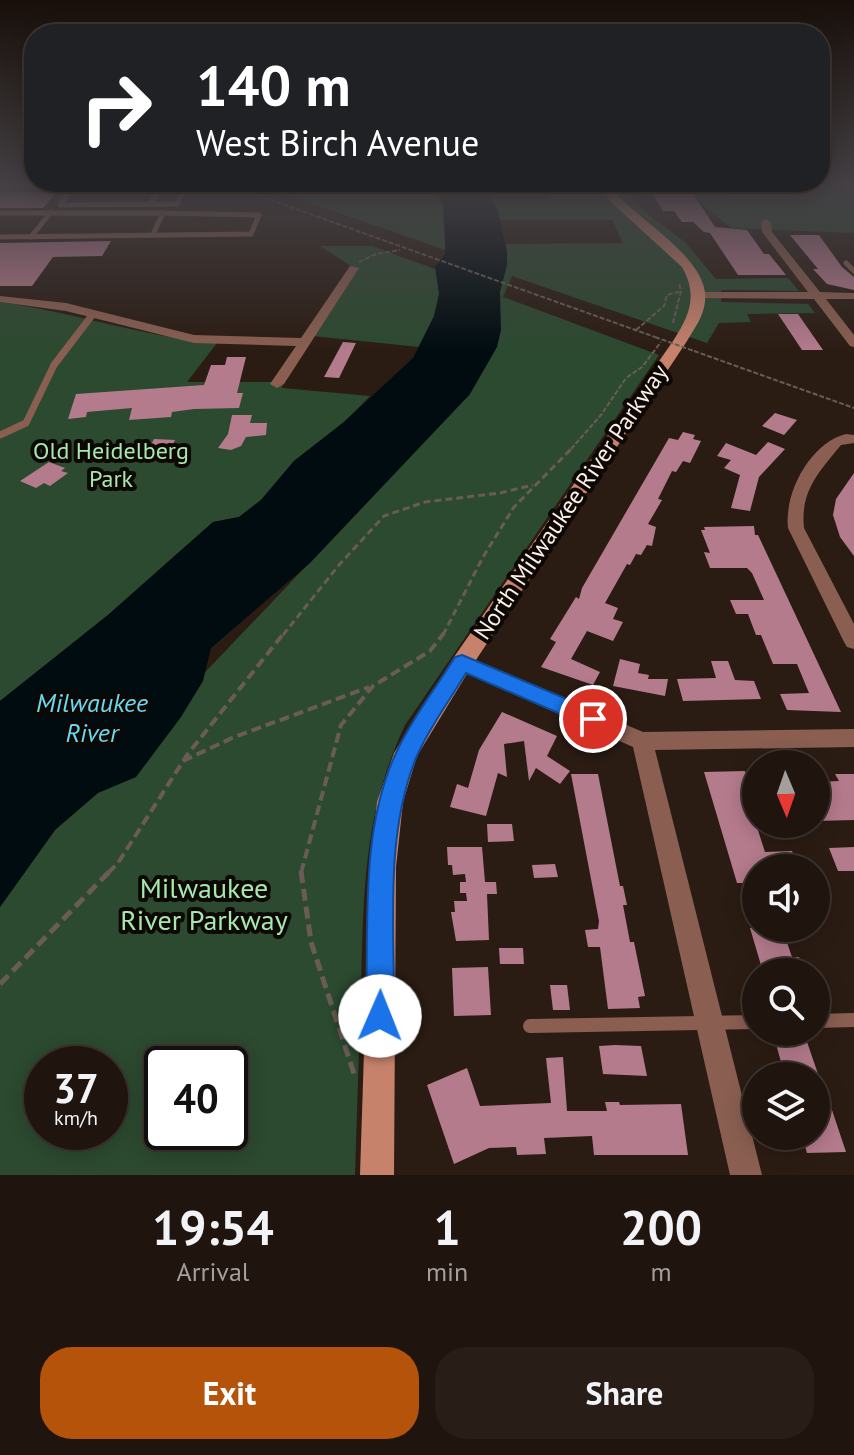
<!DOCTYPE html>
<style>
:root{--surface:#20150e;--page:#281e17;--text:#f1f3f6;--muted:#a29f9e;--line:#3d342e;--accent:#b45309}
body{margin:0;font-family:"PT Sans",sans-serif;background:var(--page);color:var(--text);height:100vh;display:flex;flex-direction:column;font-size:30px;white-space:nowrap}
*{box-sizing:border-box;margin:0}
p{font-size:26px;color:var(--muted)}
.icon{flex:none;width:44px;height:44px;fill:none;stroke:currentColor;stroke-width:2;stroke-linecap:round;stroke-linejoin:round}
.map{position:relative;height:1175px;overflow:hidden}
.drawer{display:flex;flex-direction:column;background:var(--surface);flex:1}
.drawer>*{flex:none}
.guide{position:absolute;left:24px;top:24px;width:806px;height:168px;border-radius:32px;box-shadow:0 4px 20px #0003,0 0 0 2px var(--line);background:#202124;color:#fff;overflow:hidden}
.needle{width:52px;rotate:178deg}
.fabs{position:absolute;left:742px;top:750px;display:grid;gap:16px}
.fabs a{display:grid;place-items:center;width:88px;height:88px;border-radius:50%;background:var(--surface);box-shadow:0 4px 20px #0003,0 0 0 2px var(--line);font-size:40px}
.speed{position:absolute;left:24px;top:1046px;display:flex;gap:16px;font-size:40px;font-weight:700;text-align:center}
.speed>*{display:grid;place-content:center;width:104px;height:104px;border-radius:50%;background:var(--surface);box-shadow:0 4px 20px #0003,0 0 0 2px var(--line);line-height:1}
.speed small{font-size:20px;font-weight:400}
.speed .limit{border:4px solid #111;border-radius:12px;background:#fff;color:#111}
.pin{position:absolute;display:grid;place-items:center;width:68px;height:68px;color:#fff;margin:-34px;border:4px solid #fff;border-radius:50%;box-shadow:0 2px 8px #0007}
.me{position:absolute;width:88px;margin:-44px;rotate:1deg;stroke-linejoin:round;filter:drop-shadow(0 0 6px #0008)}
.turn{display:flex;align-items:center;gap:28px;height:168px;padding:0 40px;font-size:36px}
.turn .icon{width:104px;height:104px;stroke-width:2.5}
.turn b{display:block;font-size:56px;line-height:68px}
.eta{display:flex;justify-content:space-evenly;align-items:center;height:136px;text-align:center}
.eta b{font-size:48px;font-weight:600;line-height:56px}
.primary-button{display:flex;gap:16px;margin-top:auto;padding:16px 40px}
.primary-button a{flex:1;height:92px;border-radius:32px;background:var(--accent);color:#fff;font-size:32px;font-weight:600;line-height:92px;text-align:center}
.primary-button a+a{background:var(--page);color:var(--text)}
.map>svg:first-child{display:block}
.green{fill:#2c4a30;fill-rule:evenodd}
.water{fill:#000c10}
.building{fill:#b47b8d}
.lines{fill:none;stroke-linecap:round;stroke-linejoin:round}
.path-far3{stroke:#6a5c54;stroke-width:2;stroke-dasharray:5 2;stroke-linecap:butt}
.path-far2{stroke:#6a5c54;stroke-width:3;stroke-dasharray:7 4;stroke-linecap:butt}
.path-far1{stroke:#6a5c54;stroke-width:4;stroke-dasharray:10 5;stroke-linecap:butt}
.path{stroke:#6a5c54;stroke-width:5;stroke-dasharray:12 6;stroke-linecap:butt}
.lane-far2{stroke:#8a5f51;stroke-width:5}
.lane-far1{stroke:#8a5f51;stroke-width:7}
.lane{stroke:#8a5f51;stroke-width:14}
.street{fill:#8a5f51;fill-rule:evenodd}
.secondary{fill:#c7826c;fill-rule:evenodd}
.path-bridge{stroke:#6a5c54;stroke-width:2;stroke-dasharray:5 2;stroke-linecap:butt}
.route{fill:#1a73e8;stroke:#114b97;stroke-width:2}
.labels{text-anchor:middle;stroke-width:8;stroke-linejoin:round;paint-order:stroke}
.park-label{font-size:24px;fill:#a6e8ad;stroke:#0e0805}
.street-label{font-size:24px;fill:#faefe9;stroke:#0e0805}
.water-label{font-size:26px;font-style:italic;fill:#6bd8ef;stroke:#0e0805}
.near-park-label{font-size:28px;fill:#a6e8ad;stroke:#0e0805}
</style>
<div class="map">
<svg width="854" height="1175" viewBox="0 0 854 1175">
<rect width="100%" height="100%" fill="#2b1c13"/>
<g class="green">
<path d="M267 188H470L454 253Z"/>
<path d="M484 188H625L635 204 686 243 716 279 788 278 799 291 721 290V302L808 304 815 313 747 314 751 322 719 323 707 343 512 276 503 297 659 355 405 725C363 814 364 890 361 986 359 1049 357 1112 355 1175H0V907L55 830 470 394 413 358 419 347 313 336 357 270 320 246H372L443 272 507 259 506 244 623 243 612 220H501L491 199H550L548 192H486ZM42 1064H110V1132H42ZM162 1064H230V1132H162Z"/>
<path d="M719 188H854V233L731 228 694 197 724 196Z"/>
<path d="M0 302C73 312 143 337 217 343L187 382H283L282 388 370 396 344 422 294 461 261 500 239 517 213 522 108 615 0 701Z"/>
</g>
<path class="water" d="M435 188H484L498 211 507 252V265L500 292 501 330 497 347 470 394 310 563 211 648 203 681 181 717 136 777 98 793 55 830 0 907V701L108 615 213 522 239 517 261 500 294 461 344 422 413 358 434 316 439 294 435 267 445 254V242L443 205Z"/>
<g class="building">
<path d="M649 188H664L667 194H693L715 227 747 230 764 254H769L786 275H738L710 233 704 232 693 222H682L674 211H663Z"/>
<path d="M0 192H57L43 208H0Z"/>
<path d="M790 235H819L842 267 854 277V290L827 284 813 269H818Z"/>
<path d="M111 241 102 256 53 257 32 286H0V243Z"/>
<path d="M778 314H798L823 350H802Z"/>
<path d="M343 342 356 343 339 378 324 377Z"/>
<path d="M227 357H246L237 393H243L239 408 194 409 172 412 171 417 129 420 132 408 87 412 86 417 68 419 76 394 204 385 211 365H225Z"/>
<path d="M775 413 797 420 784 435 762 426Z"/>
<path d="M232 415H252L250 423H267L266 435 246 437 241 446 231 450 218 448 228 434Z"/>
<path d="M683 432 695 435 693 439 701 441 690 463 683 461 676 472 672 471 658 499 662 500 648 524 656 527 652 546 647 545 641 555 636 554 630 565 627 564 605 603 618 608 613 619 623 622 613 641 587 631 571 659 600 672 593 685 541 667 556 642 550 639 576 597 579 599 582 588 669 438 678 440Z"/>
<path d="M154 439 175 440 167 457 145 456Z"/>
<path d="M768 442 785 449 759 477 750 511 731 508 740 475 724 468 731 460 717 456 726 443 756 455Z"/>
<path d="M49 462 65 468 61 471 68 473 50 486 44 483 36 488 20 481Z"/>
<path d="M854 473V556L840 537 833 515 836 499Z"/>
<path d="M754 526 755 535H758L841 712 787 710 780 694 809 693 797 664H773L761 635H756L748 614H736L730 600H764L752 573 747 568H710L704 552 710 553 701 530H705L704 527Z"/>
<path d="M620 659 640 664 638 673 649 675 648 679H668L665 696 613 686Z"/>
<path d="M711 661H728L735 680 754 681 761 699 683 701 677 679 716 678Z"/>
<path d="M502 712 557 736 547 756 570 771 560 784 536 768 529 781 524 741 504 744 507 777 498 773 486 816 450 807 457 784 468 788 479 750Z"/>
<path d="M745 771 748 779H756V824L765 852 792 851 796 863H766L767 868H756V916H753L743 883H737L704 772Z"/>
<path d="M571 774H598L620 886H623L627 905H623L630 942H634L645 996 638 997 640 1008 608 1009 600 947H588L585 930 598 929 599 921Z"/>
<path d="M835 774H854V820L816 821V804L826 803 818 782 839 781Z"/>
<path d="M487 824H512L514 841 488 842Z"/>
<path d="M447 847H482L485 882H496L497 894H487L489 940 456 941 451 912H455L454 901H467L466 893H460V882H466L465 874 453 875 452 865H448Z"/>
<path d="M854 847V871H838L829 848Z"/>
<path d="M555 864 558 877 534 878 532 865Z"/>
<path d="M750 928H782L792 957H799L804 972H763Z"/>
<path d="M499 948H523L524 964H500Z"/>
<path d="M488 967 491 1015 454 1016 452 968Z"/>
<path d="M550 985H567L570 1010H553Z"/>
<path d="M805 1036 818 1074 785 1076 774 1037Z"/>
<path d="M615 1045 641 1046 647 1076 603 1074 599 1046Z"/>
<path d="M563 1057 567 1111H607L605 1102H619L620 1105 681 1104 688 1155H594L592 1136 544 1138 546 1154 517 1155 516 1147 489 1148 454 1164 427 1085 467 1068 480 1106 551 1103 546 1058Z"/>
<path d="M816 1098H828L846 1152 807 1153 802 1136H816Z"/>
</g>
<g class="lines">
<g class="path-far3">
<path d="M237 188 655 337"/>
<path d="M359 262 376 254 400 250"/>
<path d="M673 323 681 291 679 283"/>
<path d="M636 330 664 306 667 295 682 291"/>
<path d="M694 351 854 408"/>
<path d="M571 449 601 415 626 378 642 367 661 342"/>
</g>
<g class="path-far2">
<path d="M283 635 339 565 384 516 425 502 500 493 533 485"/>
<path d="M443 635 483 557 514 507 573 447"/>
</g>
<g class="path-far1">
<path d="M183 761 232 738 369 687"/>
<path d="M108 873 118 863 187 755 284 633"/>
<path d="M301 873 341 725 373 686 430 651 444 633"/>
</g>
<g class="path">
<path d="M301 871 311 942 355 1077"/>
<path d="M0 984 110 871"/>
</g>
<g class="lane-far2">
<path d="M73 188 60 205 177 204 184 190 160 189"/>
<path d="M103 188 160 189 150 204"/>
<path d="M0 213H163L153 234"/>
<path d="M0 237 251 234 259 215 163 213"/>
<path d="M31 237 51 212"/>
<path d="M846 263 854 271"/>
</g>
<path class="lane-far1" d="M0 435 26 423 54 365 93 314"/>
<g class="lane">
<path d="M816 1021 854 1020"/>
<path d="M530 1026 756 1022"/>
</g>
<g class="street">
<path d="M766 219 771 222 772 232 820 292 854 293V299H826L854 335V347L850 346 814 299 699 298 693 295 699 292H808L762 232 761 222Z"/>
<path d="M350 266 359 268 284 384 277 388 270 384 296 346 194 343 66 311 0 302V296L66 303 194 335 301 338Z"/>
<path d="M846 434 854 435V443L841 445C819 472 800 491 804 528L854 624V649L847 647 844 642 788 528C784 493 810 443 846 434Z"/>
<path d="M462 655 643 732 854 729V747L655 750 762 1175H730L633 747 455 668 452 663 455 658Z"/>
</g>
<path class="secondary" d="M601 188H611C635 219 710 258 705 301 704 316 694 329 687 341L470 669 417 756 403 802 396 867 394 1175H360L370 867 377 802 394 753 454 657 673 341C690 315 698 295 682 267L612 203Z"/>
<path class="path-bridge" d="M655 337 694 351"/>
</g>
<linearGradient id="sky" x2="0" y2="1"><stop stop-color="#180f0a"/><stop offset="0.53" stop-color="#444044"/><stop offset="1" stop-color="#444044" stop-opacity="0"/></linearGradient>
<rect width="854" height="352" fill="url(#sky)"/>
<path class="route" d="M462 655 600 713 603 719 600 726 593 728 466 673C450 700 428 729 416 758 384 837 395 933 394 1016L390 1026 380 1030 370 1026 366 1016C369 930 359 830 397 751 412 718 436 688 455 657Z"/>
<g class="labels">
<g class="park-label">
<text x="111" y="459">Old Heidelberg<tspan x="111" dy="28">Park</tspan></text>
</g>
<g class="street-label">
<text transform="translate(571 502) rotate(-56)" y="8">North Milwaukee River Parkway</text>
</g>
<g class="water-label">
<text x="92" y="712">Milwaukee<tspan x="92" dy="30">River</tspan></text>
</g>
<g class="near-park-label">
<text x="204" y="898">Milwaukee<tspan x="204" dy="32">River Parkway</tspan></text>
</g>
</g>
</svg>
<div class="fabs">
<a><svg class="needle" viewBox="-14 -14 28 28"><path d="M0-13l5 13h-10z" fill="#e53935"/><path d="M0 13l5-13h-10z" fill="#a29f9e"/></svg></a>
<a><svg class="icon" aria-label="sound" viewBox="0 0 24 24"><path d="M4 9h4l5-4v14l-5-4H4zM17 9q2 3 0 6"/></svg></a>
<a><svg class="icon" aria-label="search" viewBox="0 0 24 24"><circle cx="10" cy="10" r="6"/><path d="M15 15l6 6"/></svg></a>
<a><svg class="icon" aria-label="layers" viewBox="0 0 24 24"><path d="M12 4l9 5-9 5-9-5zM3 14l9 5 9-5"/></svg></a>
</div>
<div class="speed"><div>37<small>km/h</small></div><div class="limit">40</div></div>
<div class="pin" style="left:593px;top:719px;background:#d93025"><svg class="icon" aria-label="arrive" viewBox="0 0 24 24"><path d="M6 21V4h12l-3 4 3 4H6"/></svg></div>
<svg class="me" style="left:380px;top:1016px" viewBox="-20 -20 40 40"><circle r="19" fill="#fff"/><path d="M0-13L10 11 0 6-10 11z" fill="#1a73e8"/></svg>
<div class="guide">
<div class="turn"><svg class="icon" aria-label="right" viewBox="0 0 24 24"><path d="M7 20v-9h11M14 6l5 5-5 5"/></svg><div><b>140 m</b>West Birch Avenue</div></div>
</div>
</div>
<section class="drawer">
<div class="eta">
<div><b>19:54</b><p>Arrival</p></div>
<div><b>1</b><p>min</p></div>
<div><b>200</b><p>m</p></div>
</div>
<div class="primary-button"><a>Exit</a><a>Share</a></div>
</section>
